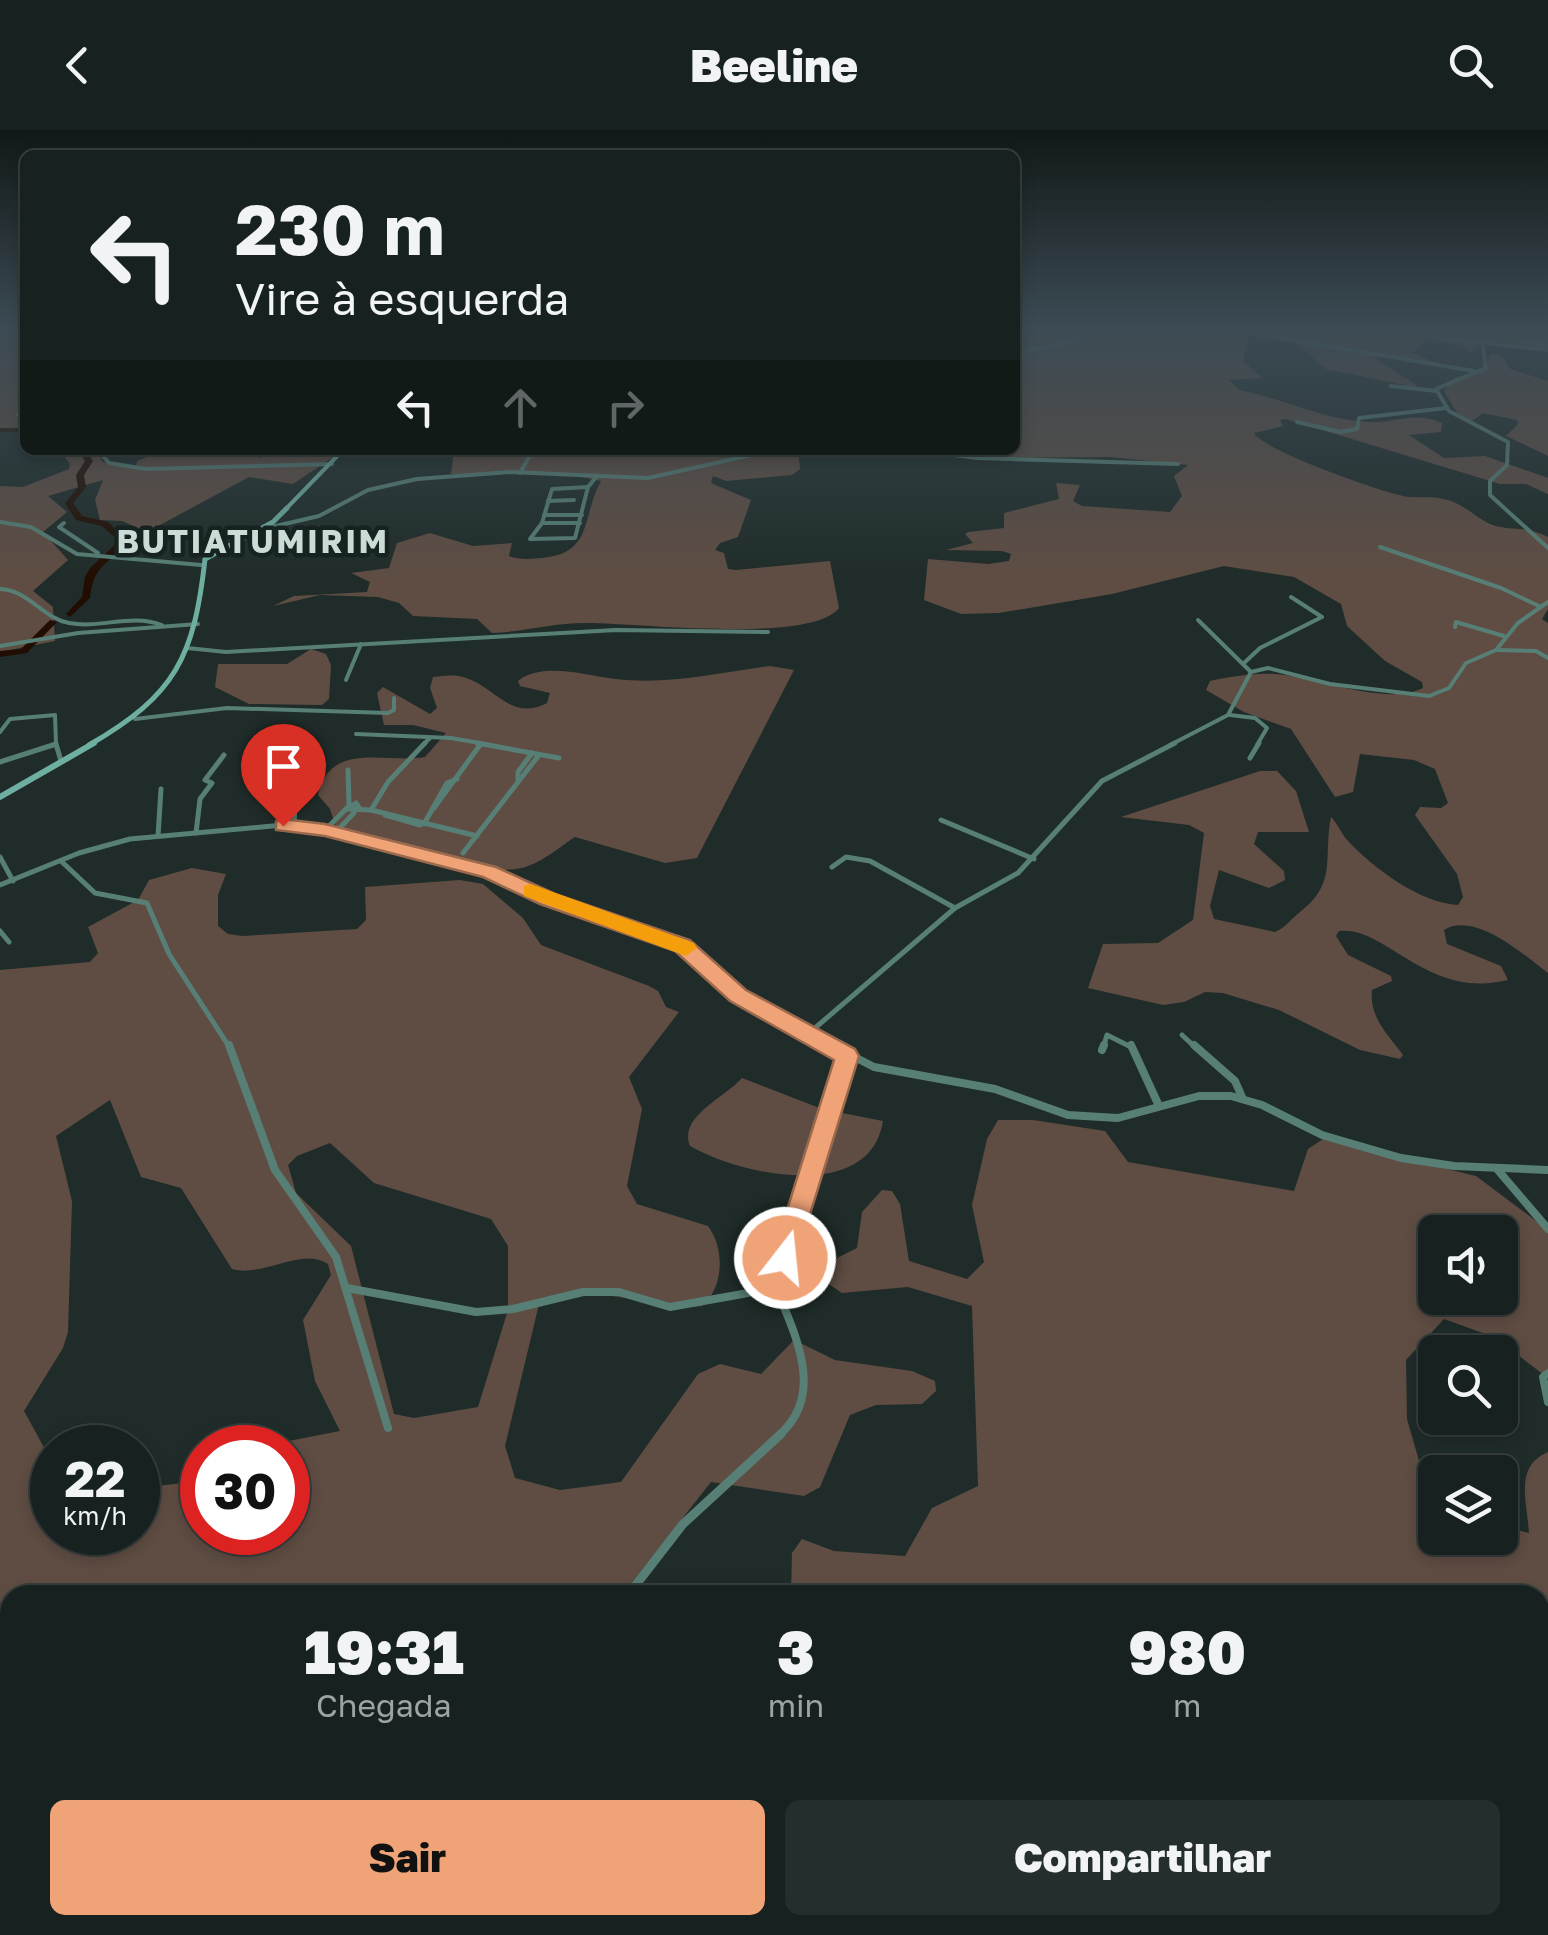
<!DOCTYPE html>
<html lang="pt">
<meta charset="utf-8">
<style>
:root{--surface:#17211f;--page:#242e2c;--text:#f1f3f6;--muted:#9ea3a4;--line:#363e3d;--accent:#efa377}
body{margin:0;font-family:"Golos Text",sans-serif;background:var(--page);color:var(--text);height:100vh;display:flex;flex-direction:column;font-size:38px;white-space:nowrap}
*{box-sizing:border-box;margin:0}
p{font-size:32px;color:var(--muted)}
.icon{flex:none;width:55px;height:55px;fill:none;stroke:currentColor;stroke-width:2;stroke-linecap:round;stroke-linejoin:round}
.map{position:relative;flex:1;overflow:hidden}
.panel{position:absolute;left:0px;top:1455px;width:1550px;height:350px;display:flex;flex-direction:column;background:var(--surface);border-radius:30px 30px 0 0;box-shadow:0 5px 15px #0003,0 0 0 2px var(--line)}
.panel>*{flex:none}
.hud{position:absolute;left:20px;top:20px;width:1000px;height:305px;border-radius:15px;box-shadow:0 5px 15px #0003,0 0 0 2px var(--line);background:#17211f;color:var(--text);overflow:hidden}
.buttons{position:absolute;left:1418px;top:1085px;display:grid;gap:20px}
.buttons a{display:grid;place-items:center;width:100px;height:100px;border-radius:15px;background:var(--surface);box-shadow:0 5px 15px #0003,0 0 0 2px var(--line);font-size:50px}
.speed{position:absolute;left:30px;top:1295px;display:flex;gap:20px;font-size:50px;font-weight:700;text-align:center}
.speed>*{display:grid;place-content:center;width:130px;height:130px;border-radius:50%;background:var(--surface);box-shadow:0 5px 15px #0003,0 0 0 2px var(--line);line-height:1}
.speed small{font-size:25px;font-weight:400}
.speed .limit{border:15px solid #d22;background:#fff;color:#111}
.pin{position:absolute;display:grid;place-items:center;width:85px;height:85px;color:#fff;margin:-102px -42px;border-radius:50% 50% 50% 0;rotate:-45deg;box-shadow:0 0 10px #0007}
.pin .icon{rotate:45deg}
.me{position:absolute;width:110px;margin:-55px;rotate:16deg;stroke-linejoin:round;filter:drop-shadow(0 0 8px #0008)}
.turn{display:flex;align-items:center;gap:35px;height:210px;padding:0 50px;font-size:45px}
.turn .icon{width:130px;height:130px;stroke-width:2.5}
.turn b{display:block;font-size:70px;line-height:85px}
.lanes{display:flex;align-items:center;height:95px;padding:0 50px;background:#0003;justify-content:center;gap:50px;direction:ltr}
.lanes .off{opacity:.35}
.eta{display:flex;justify-content:space-evenly;align-items:center;height:170px;text-align:center}
.eta b{font-size:60px;font-weight:800;line-height:70px}
.button{display:flex;gap:20px;margin-top:auto;padding:20px 50px}
.button a{flex:1;height:115px;border-radius:15px;background:var(--accent);color:#111;font-size:40px;font-weight:800;line-height:115px;text-align:center}
.button a+a{background:var(--page);color:var(--text)}
header{display:flex;justify-content:space-between;align-items:center;height:130px;padding:0 50px;background:var(--surface);font-size:45px;font-weight:800}
.map>svg:first-child{display:block}
.green{fill:#5f4d43;fill-rule:evenodd}
.lines{fill:none;stroke-linecap:round;stroke-linejoin:round}
.river{fill:#220d02;fill-rule:evenodd}
.street-far3{stroke:#577f75;stroke-width:4}
.street-far2{stroke:#577f75;stroke-width:5}
.street-far1{stroke:#577f75;stroke-width:8}
.street{stroke:#577f75;stroke-width:9}
.secondary-far2{stroke:#6eafa1;stroke-width:4}
.secondary-far1{stroke:#6eafa1;stroke-width:5}
.secondary{stroke:#6eafa1;stroke-width:6}
.route{fill:#efa377;stroke:#9b6a4d;stroke-width:2.5}
.slow{fill:#f59e0b}
.labels{text-anchor:middle;stroke-width:9;stroke-linejoin:round;paint-order:stroke}
.far-district-label{font-size:32px;font-weight:bold;letter-spacing:2.5px;fill:#cbdcd7;stroke:#162320}
</style>
<header><svg class="icon" aria-label="back" viewBox="0 0 24 24"><path d="M15 5l-7 7 7 7"/></svg>Beeline<svg class="icon" aria-label="search" viewBox="0 0 24 24"><circle cx="10" cy="10" r="6"/><path d="M15 15l6 6"/></svg></header>
<div class="map">
<svg width="1548" height="1805" viewBox="0 0 1548 1805">
<rect width="100%" height="100%" fill="#1f2c29"/>
<g class="green">
<path d="M0 197H25V302L0 300Z"/>
<path d="M1015 197H1317L1372 208 1389 197H1548V220L1540 221 1484 214 1471 222 1459 215 1425 210 1412 223 1435 232 1371 226 1418 256 1415 257 1326 239 1295 212 1249 203 1243 231 1262 248 1229 250 1239 260C1282 268 1328 292 1372 292 1396 292 1418 281 1442 293L1441 302 1409 305 1444 328 1485 326 1548 348V364L1526 354H1500L1286 289 1280 290 1283 296 1254 303C1260 319 1388 365 1410 367 1423 368 1435 366 1448 370 1466 375 1480 392 1496 396 1518 401 1526 396 1548 407V479L1542 489 1548 493V843C1524 825 1475 781 1444 800L1447 814 1501 836 1508 850C1426 870 1386 795 1339 801L1336 806 1348 825 1391 846 1392 851 1372 860C1369 888 1388 904 1403 925L1400 929 1360 920 1279 880 1223 863 1205 862 1184 872 1163 875 1088 858 1103 814 1158 813 1193 790 1204 703 1189 695 1121 687 1260 641H1277L1296 661 1309 702H1258L1254 714 1284 741 1285 750 1269 758 1219 740 1210 776 1214 789 1275 802C1285 798 1291 789 1300 782 1338 753 1323 727 1331 687 1338 694 1342 705 1349 712 1375 739 1420 773 1458 775L1463 767 1457 744 1415 685 1420 677 1441 678 1448 673 1435 639 1414 630 1360 624 1353 662 1335 667 1291 599 1244 582 1206 560 1210 551C1229 547 1254 543 1274 544 1316 546 1385 577 1423 558L1422 552 1385 531 1347 496 1341 474 1294 447 1224 436 1112 464 999 483 961 484 924 470 928 429 988 434 1009 431 1011 424 1002 421 946 420 973 413 965 404 968 402 1004 398V383L1059 369 1056 353 1080 355 1073 371 1082 376 1170 382 1182 366 1174 346 1188 335 1111 327 972 328 961 324 966 320H1015Z"/>
<path d="M1490 224 1502 226 1510 239 1548 251V326L1506 306 1518 294 1517 290 1483 283 1472 291 1459 286 1444 261 1454 248 1487 239Z"/>
<path d="M60 320H96L103 332 136 337 137 331 163 320H257L258 328 287 320 333 327 293 354 249 347 147 402 122 391 100 390 95 370 103 350 48 366 67 382 43 402 68 430 33 461 53 477 55 511 0 522V356L23 357 69 339 70 334Z"/>
<path d="M454 320H798L800 339 792 345 726 351 713 346 711 353 751 370 738 407 720 413 715 420 724 423 728 439 736 440 830 431 839 478C809 515 634 492 584 493 553 493 523 502 492 503L477 489 413 486 399 473 378 467 320 465 273 476 294 466 367 462 370 452 351 443 389 438 397 413 430 403 473 416 512 413 509 426C520 430 530 429 542 428 594 423 581 387 601 351L563 343 451 344Z"/>
<path d="M311 519 326 524 331 535 329 569 322 575 249 574 215 557 218 534H287Z"/>
<path d="M770 536 794 540 697 728 665 733 575 707C561 716 545 730 528 736 489 751 374 719 337 700L330 679 318 665C330 610 386 634 425 627L446 603 413 595H384L377 563 383 557 430 584 437 578 430 558 433 547C444 546 455 544 466 548 495 557 512 592 547 573L550 563 520 556 518 551C543 531 587 546 616 549 668 555 719 543 770 536Z"/>
<path d="M192 738 226 744 218 765V796L228 804 242 806 357 799 366 790 365 757 460 750 483 754 523 788 541 815 649 856 658 861 666 877 679 882 629 947 642 979 627 1056 637 1074 708 1096C725 1118 724 1158 702 1176L690 1177 576 1161 540 1170 505 1316 515 1348 560 1360 621 1352 698 1244 720 1234 761 1244 794 1210 835 1230 912 1241 935 1251 936 1261 922 1274 876 1275 850 1285 820 1357 804 1366 711 1352 622 1465H10V1795H410L407 1805H0V840L90 832 98 823 88 797 138 770 149 750ZM110 970 141 1047 181 1058 232 1139C263 1148 301 1116 328 1134L331 1145 303 1190 315 1251 340 1301 258 1317 288 1318V1402H202V1351L138 1358V1402H52V1332L24 1281 63 1218 68 1202 72 1071 56 1006ZM330 1013 374 1053 491 1089 508 1116V1180L478 1277 414 1288 394 1284 351 1116 296 1063 288 1035 297 1026Z"/>
<path d="M742 948 822 979 883 991C870 1074 740 1045 690 1016 678 987 724 968 742 948Z"/>
<path d="M998 990H1033L1105 1001 1128 1032 1294 1061 1308 1019 1323 1009 1476 1046 1548 1100V1248L1494 1207 1444 1189 1406 1230 1407 1289 1426 1355 1435 1361V1408H1500V1396L1529 1403C1527 1372 1514 1336 1548 1322V1805H741L743 1795H1540V1465H791L792 1423 802 1409 834 1421 905 1426 932 1378 978 1356 972 1176 908 1157 842 1163 820 1148 829 1132 857 1118 862 1082 882 1060 892 1061 900 1074 909 1131 967 1149 984 1132 972 1075 987 1009ZM1435 1102H1500V1168H1435Z"/>
</g>
<g class="lines">
<g class="river">
<rect x="0" y="298" width="25" height="4"/>
<path d="M78 320H86L93 331 84 345 86 357 73 373 82 386 108 392 127 411C109 435 93 435 90 468L70 487 66 484 82 467 85 447 90 438 119 411 102 396 76 390 65 373 78 357 76 345 85 331Z"/>
<path d="M50 490 57 492 27 523 0 527V521L21 519Z"/>
</g>
<g class="street-far3">
<path d="M1215 197 1474 241"/>
<path d="M1431 197 1429 204 1439 208 1548 220"/>
<path d="M1519 211 1548 215"/>
<path d="M1483 216 1486 238 1436 259 1449 281 1508 312 1507 335 1490 351V365L1548 418"/>
<path d="M1015 224 1072 211 1080 202 1119 197"/>
<path d="M1391 256 1437 261"/>
<path d="M25 277 18 285 25 288"/>
<path d="M1297 292 1340 302 1357 299 1359 288 1446 278"/>
<path d="M98 320 109 333 146 339 332 334"/>
<path d="M912 320 978 328 1178 334"/>
<path d="M520 343 533 320"/>
<path d="M588 357 575 408 530 409 542 393 552 359Z"/>
<path d="M588 357 597 346"/>
<path d="M548 371 574 370"/>
<path d="M544 385H582"/>
<path d="M0 392 31 397 77 424 201 435"/>
<path d="M64 393 59 397 98 423"/>
<path d="M542 393H580"/>
<path d="M263 399 319 386 368 360 417 349 510 342 648 348 774 320"/>
<path d="M1380 417 1501 458 1541 477"/>
<path d="M0 459C29 460 42 488 69 493 101 499 131 483 162 495"/>
<path d="M1198 490 1251 542"/>
<path d="M1455 497 1456 492 1504 506"/>
<path d="M0 516 78 503 198 494"/>
<path d="M187 518 226 522 616 500 768 502"/>
<path d="M1497 520 1536 521 1548 528"/>
<path d="M1244 533 1260 518 1322 487 1291 467"/>
<path d="M346 550 361 514"/>
<path d="M1230 585 1255 588 1267 598 1257 615"/>
<path d="M135 589 227 578 388 583 394 580V568"/>
<path d="M0 602 10 589 55 585 56 614"/>
<path d="M356 604 451 608 491 615"/>
<path d="M52 615H56"/>
<path d="M298 615V607"/>
<path d="M423 615 430 608"/>
<path d="M1170 615 1228 585 1251 542 1268 538 1330 554 1429 566 1449 558 1466 533 1496 520 1518 493 1548 472"/>
</g>
<g class="street-far2">
<path d="M477 613 559 628"/>
<path d="M1250 628 1259 613"/>
<path d="M0 632 56 614 61 631"/>
<path d="M348 640 349 675"/>
<path d="M518 651V642L532 623"/>
<path d="M434 678 480 615"/>
<path d="M360 679 356 673 347 679 371 680 477 706"/>
<path d="M371 680 388 652 425 613"/>
<path d="M385 685 420 695"/>
<path d="M941 690 1034 729"/>
<path d="M424 694 447 653 457 649"/>
<path d="M294 695 298 613"/>
<path d="M325 700 347 678"/>
<path d="M196 703 200 669 212 653 205 650 224 625"/>
<path d="M335 703 354 683"/>
<path d="M158 706 161 659"/>
<path d="M463 723 539 625"/>
<path d="M0 727 13 751"/>
<path d="M61 731 95 763 147 773 169 824 230 918"/>
<path d="M832 737 846 727 870 731 955 778"/>
<path d="M0 755 79 723 130 709 283 695 325 700 489 742 587 784 683 816 758 878 836 918"/>
<path d="M0 801 9 812"/>
<path d="M808 904 955 778 1018 743 1102 651 1175 613"/>
<path d="M1182 905 1196 918"/>
<path d="M1103 918 1107 905 1133 918"/>
</g>
<g class="street-far1">
<path d="M229 915 275 1040 336 1127 388 1298"/>
<path d="M831 915 874 937 995 959 1068 985 1118 988 1199 966H1231L1262 975 1322 1005 1401 1028 1454 1036 1548 1040"/>
<path d="M1131 915 1159 976"/>
<path d="M1194 915 1235 951 1242 967"/>
<path d="M1102 920 1104 915"/>
<path d="M1497 1039 1548 1099"/>
<path d="M347 1158 476 1182 513 1179 583 1162H619L670 1177 776 1158"/>
<path d="M776 1158 847 926"/>
<path d="M776 1158C796 1206 826 1266 778 1306"/>
<path d="M1548 1243 1543 1247 1548 1272"/>
</g>
<g class="street">
<path d="M628 1465 683 1394 781 1304"/>
<path d="M523 1805 524 1795"/>
</g>
<path class="secondary-far2" d="M284 381 343 320"/>
<path class="secondary-far1" d="M89 615C176 565 194 527 205 429L273 392 287 378"/>
<path class="secondary" d="M0 667 94 613"/>
</g>
<linearGradient id="sky" x2="0" y2="1"><stop stop-color="#111817"/><stop offset="0.44" stop-color="#3c4b54"/><stop offset="1" stop-color="#3c4b54" stop-opacity="0"/></linearGradient>
<rect width="1548" height="449" fill="url(#sky)"/>
<path class="route" d="M283 689 325 694 496 737 555 764 690 810 746 860 855 919 859 926 794 1136 785 1140 776 1136 772 1128 834 930 730 871 675 821 540 774 483 747 325 706 276 700V691Z"/>
<path class="slow" d="M531 754 694 813 697 818 686 826 524 766V756Z"/>
<g class="labels">
<g class="far-district-label">
<text x="253" y="423">BUTIATUMIRIM</text>
</g>
</g>
</svg>
<div class="buttons">
<a><svg class="icon" aria-label="sound" viewBox="0 0 24 24"><path d="M4 9h4l5-4v14l-5-4H4zM17 9q2 3 0 6"/></svg></a>
<a><svg class="icon" aria-label="search" viewBox="0 0 24 24"><circle cx="10" cy="10" r="6"/><path d="M15 15l6 6"/></svg></a>
<a><svg class="icon" aria-label="layers" viewBox="0 0 24 24"><path d="M12 4l9 5-9 5-9-5zM3 14l9 5 9-5"/></svg></a>
</div>
<div class="speed"><div>22<small>km/h</small></div><div class="limit">30</div></div>
<div class="pin" style="left:283px;top:696px;background:#d93025"><svg class="icon" aria-label="arrive" viewBox="0 0 24 24"><path d="M6 21V4h12l-3 4 3 4H6"/></svg></div>
<svg class="me" style="left:785px;top:1128px" viewBox="-20 -20 40 40"><circle r="17" fill="#efa377" stroke="#fff" stroke-width="3"/><path d="M0-11L8 9 0 5-8 9z" fill="#fff"/></svg>
<div class="hud">
<div class="turn"><svg class="icon" aria-label="left" viewBox="0 0 24 24"><path d="M17 20v-9H6M10 6l-5 5 5 5"/></svg><div><b>230 m</b>Vire à esquerda</div></div>
<div class="lanes"><svg class="icon" aria-label="left" viewBox="0 0 24 24"><path d="M17 20v-9H6M10 6l-5 5 5 5"/></svg><svg class="icon off" aria-label="ahead" viewBox="0 0 24 24"><path d="M12 20V5M6 11l6-6 6 6"/></svg><svg class="icon off" aria-label="right" viewBox="0 0 24 24"><path d="M7 20v-9h11M14 6l5 5-5 5"/></svg></div>
</div>
<section class="panel">
<div class="eta">
<div><b>19:31</b><p>Chegada</p></div>
<div><b>3</b><p>min</p></div>
<div><b>980</b><p>m</p></div>
</div>
<div class="button"><a>Sair</a><a>Compartilhar</a></div>
</section>
</div>
